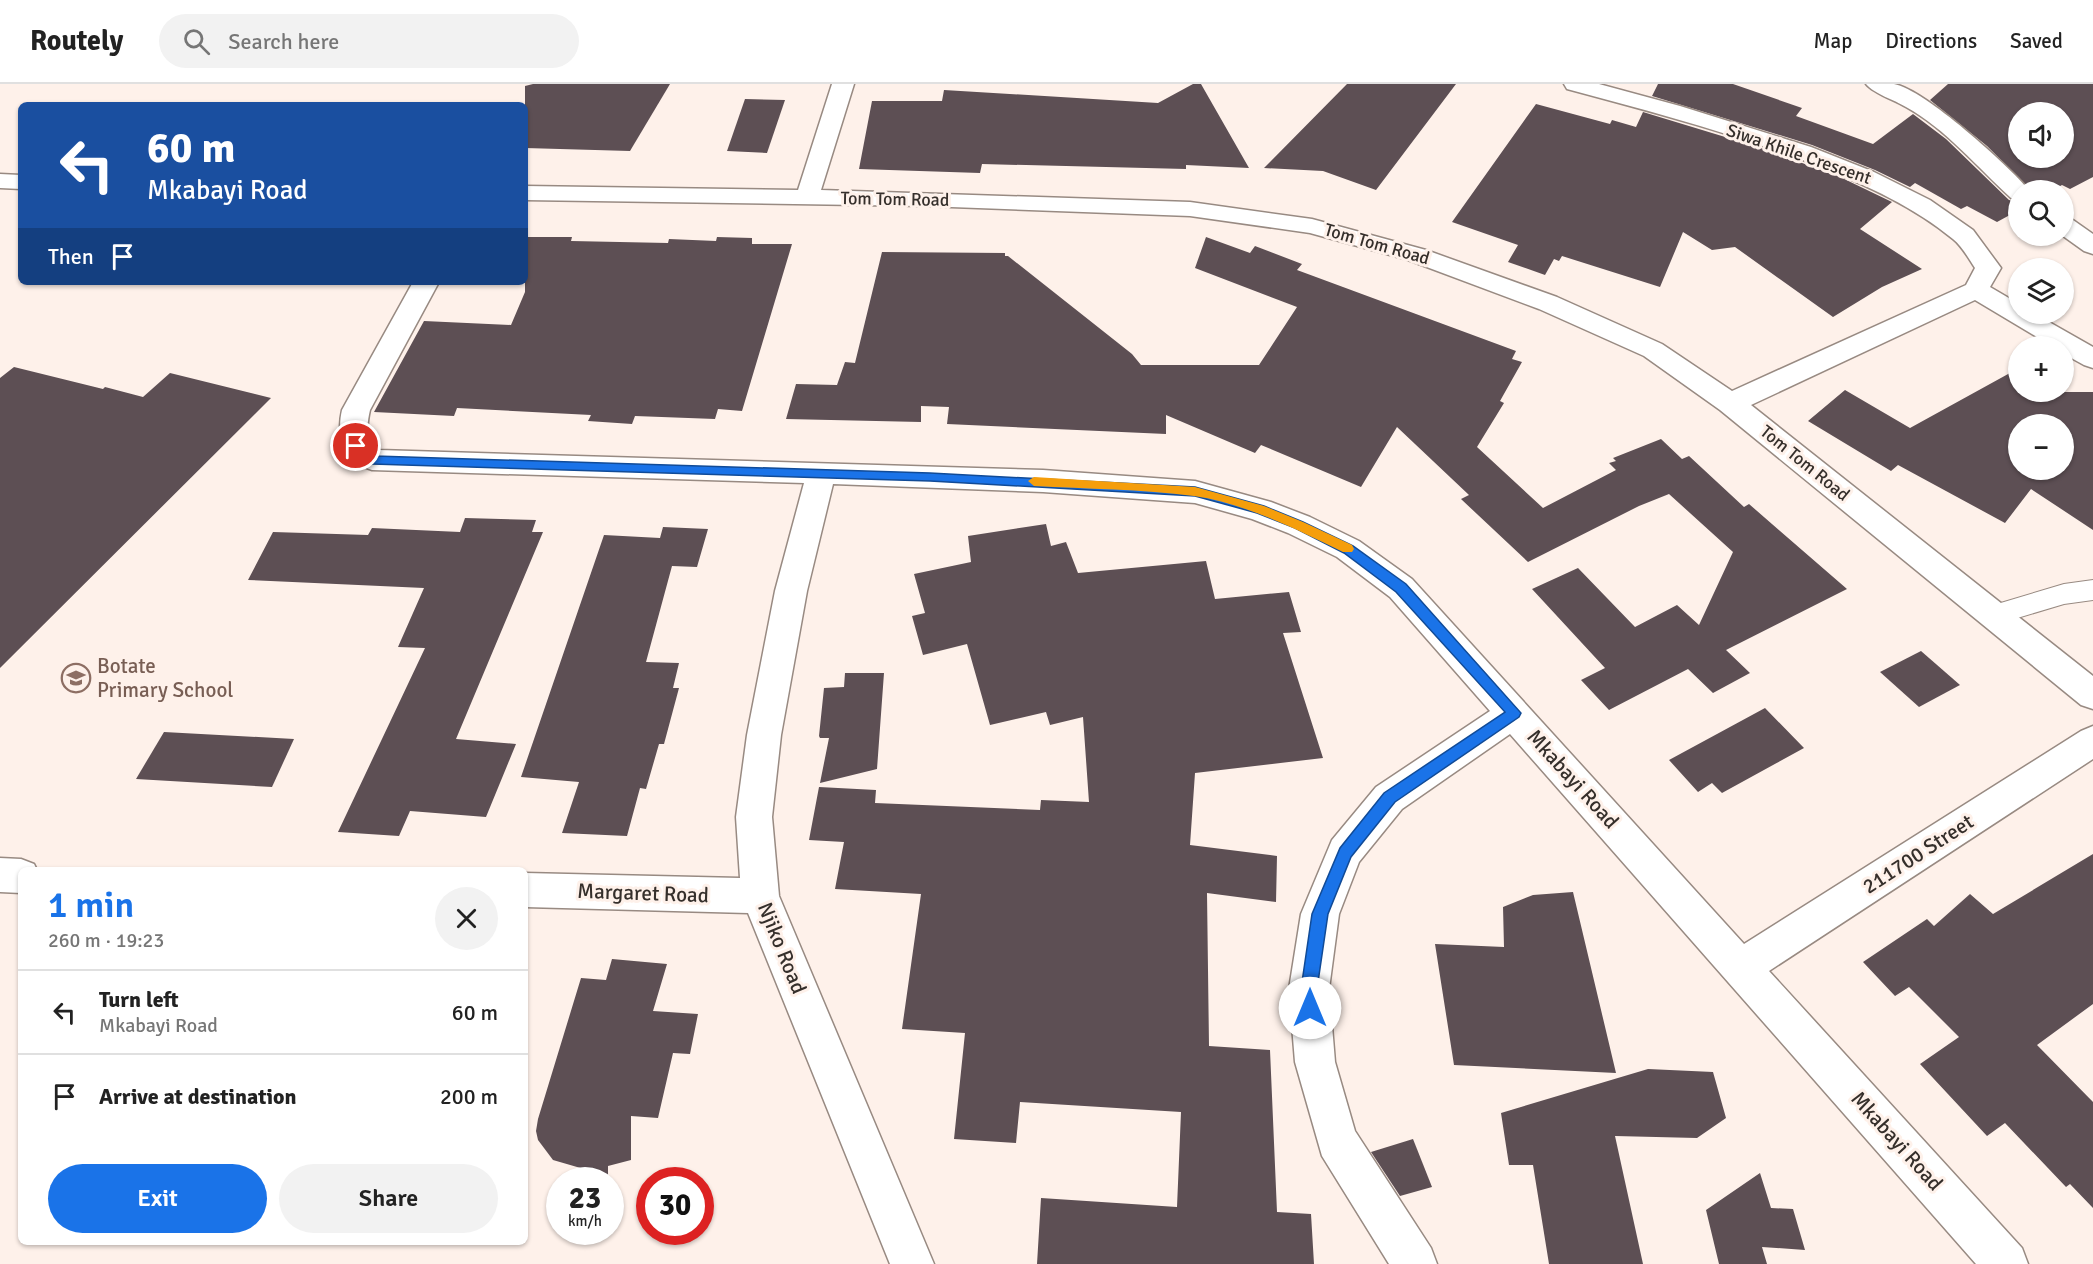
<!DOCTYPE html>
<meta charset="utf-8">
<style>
:root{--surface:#fff;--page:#f2f2f2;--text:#222;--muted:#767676;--line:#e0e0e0;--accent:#1a73e8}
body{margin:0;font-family:Signika,sans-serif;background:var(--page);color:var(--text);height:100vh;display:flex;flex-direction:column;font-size:22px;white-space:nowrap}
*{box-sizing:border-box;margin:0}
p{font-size:20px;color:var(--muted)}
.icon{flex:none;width:33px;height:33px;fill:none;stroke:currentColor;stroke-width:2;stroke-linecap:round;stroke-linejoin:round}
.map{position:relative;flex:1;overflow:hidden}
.details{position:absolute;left:18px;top:783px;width:510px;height:378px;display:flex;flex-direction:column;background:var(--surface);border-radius:9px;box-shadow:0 2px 4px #0004}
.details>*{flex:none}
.top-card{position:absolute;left:18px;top:18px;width:510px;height:183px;border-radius:9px;box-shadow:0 2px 4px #0004;background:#1a4fa0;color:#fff;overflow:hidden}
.buttons{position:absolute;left:2008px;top:18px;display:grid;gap:12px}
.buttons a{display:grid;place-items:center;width:66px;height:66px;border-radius:50%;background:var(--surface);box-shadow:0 2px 4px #0004;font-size:30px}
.speed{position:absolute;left:546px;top:1083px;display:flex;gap:12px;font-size:30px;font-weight:700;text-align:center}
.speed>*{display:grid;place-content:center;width:78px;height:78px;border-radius:50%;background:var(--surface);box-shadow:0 2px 4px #0004;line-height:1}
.speed small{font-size:15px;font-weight:400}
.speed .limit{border:9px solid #d22;background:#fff;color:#111}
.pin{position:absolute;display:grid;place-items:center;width:51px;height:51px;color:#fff;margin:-26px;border:3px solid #fff;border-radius:50%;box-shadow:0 2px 6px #0007}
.me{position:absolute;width:66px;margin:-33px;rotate:0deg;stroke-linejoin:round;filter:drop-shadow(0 0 4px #0008)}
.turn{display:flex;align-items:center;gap:21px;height:126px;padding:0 30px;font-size:27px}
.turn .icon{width:78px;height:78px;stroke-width:2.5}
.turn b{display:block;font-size:42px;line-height:51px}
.then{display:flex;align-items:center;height:57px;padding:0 30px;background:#0003;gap:12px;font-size:22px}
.round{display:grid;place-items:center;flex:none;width:63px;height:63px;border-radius:32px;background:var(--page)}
.overview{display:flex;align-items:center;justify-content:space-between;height:102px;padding:0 30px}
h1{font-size:36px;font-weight:600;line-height:45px;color:var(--accent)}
.cta{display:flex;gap:12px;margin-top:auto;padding:12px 30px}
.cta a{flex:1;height:69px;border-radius:36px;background:var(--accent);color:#fff;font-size:24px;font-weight:600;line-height:69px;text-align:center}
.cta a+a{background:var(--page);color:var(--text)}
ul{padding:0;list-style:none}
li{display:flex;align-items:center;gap:18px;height:84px;padding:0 30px;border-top:2px solid var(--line)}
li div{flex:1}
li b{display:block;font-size:22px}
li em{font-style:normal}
header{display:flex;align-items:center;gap:36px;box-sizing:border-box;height:84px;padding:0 30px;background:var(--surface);border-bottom:2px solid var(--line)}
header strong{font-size:28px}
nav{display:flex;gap:33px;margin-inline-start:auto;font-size:21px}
.search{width:420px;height:54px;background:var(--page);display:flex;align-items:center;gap:15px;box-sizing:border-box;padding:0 21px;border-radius:33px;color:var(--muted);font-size:22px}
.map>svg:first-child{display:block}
.building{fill:#5d4f54;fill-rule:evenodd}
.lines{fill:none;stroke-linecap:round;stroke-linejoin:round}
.lane-casing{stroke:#988a82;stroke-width:2}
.street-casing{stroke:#988a82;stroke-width:3}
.lane{fill:#fff;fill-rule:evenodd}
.street{fill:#fff;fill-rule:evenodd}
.route{fill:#1a73e8;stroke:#114b97;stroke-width:1.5}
.slow{fill:#f59e0b}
.labels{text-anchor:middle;stroke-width:6;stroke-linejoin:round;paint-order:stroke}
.far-street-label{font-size:18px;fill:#352f2b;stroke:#fef1ea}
.education-label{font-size:21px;fill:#785e54;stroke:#fef1ea;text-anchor:start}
.street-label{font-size:21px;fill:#352f2b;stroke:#fef1ea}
</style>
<header>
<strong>Routely</strong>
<div class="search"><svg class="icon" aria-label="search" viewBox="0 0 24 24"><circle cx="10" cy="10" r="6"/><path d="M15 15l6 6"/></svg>Search here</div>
<nav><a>Map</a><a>Directions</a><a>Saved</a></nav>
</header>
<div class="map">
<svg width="2093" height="1180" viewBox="0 0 2093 1180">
<rect width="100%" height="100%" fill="#fef1ea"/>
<g class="building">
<path d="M533 0H670L630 67 525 64V2Z"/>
<path d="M1193 0H1201L1249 84 1186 81V85L982 80 980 89 859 85 872 17H942L944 6 1158 19Z"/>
<path d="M1347 0H1456L1376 106 1323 87 1264 84Z"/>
<path d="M1658 0H1733L1802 24 1796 32 1873 60 1913 30 1946 55 2009 116 2019 118V126L1997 138 1967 122 1961 125 1915 99 1910 103 1875 86 1812 61 1652 12Z"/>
<path d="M1948 0H2093V93L2070 105 2062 101 2053 106H2031L1987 62 1930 16ZM2019 28H2064V74H2019Z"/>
<path d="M745 15 785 16 767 69 727 67Z"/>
<path d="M1536 20 1610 40 1612 36 1636 43 1643 28 1758 63 1838 92 1892 118 1860 145 1922 185 1882 203 1833 233 1735 163 1712 166 1683 148 1660 203 1562 172 1559 177 1554 175 1545 191 1508 178 1518 161 1452 138Z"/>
<path d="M525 153H572L571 157 668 159 669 155 716 157 717 153 752 154V160H792L742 327 718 325 715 335 635 332 632 340 588 337 591 331 457 324 454 332 374 328 424 237 511 241 525 208Z"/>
<path d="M1206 153 1250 169 1255 162 1302 180 1297 186 1516 267 1512 275 1522 278 1500 317 1504 319 1477 363 1543 424 1616 386 1609 379 1616 377 1613 374 1661 355 1682 375 1689 372 1744 423 1749 420 1847 505 1726 566 1750 589 1713 609 1688 585 1609 626 1581 596 1605 584 1532 505 1578 484 1635 543 1677 521 1699 541 1733 468 1669 410 1639 422 1528 478 1461 415 1469 411 1397 343 1361 403 1261 361 1255 369 1166 331V350L947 340 949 323 921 322V338L786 335 796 300 837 301 845 278 855 279 882 168 1005 169V172H1008L1132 270 1141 281H1259L1297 223 1195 184Z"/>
<path d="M14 283 103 305 105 303 143 313 170 289 271 314 0 584V294Z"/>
<path d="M2019 284V308H2093V446L2031 405 2005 439 1898 381 1891 387 1808 337 1845 306 1910 344ZM2019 340H2064V386H2019Z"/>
<path d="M465 434 536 436 532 448H543L456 655 516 660 486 733 410 727 399 752 338 748 425 564 398 563 424 504 248 496 273 448 368 451 372 444 460 448Z"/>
<path d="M1046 440 1051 462 1066 458 1078 489 1206 477 1215 515 1289 508 1301 548 1283 549 1323 674 1195 689 1190 761 1277 772 1276 818 1207 809 1209 962 1270 966 1277 1128 1311 1130 1314 1180H1037L1041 1114 1177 1123 1181 1028 1020 1018 1016 1059 954 1055 965 949 902 945 921 810 835 805 844 758 809 756 819 703 876 706 875 719 1040 726 1041 716 1089 718 1083 633 1050 641 1046 628 990 641 967 560 923 571 912 532 925 529 914 490 971 478 968 452Z"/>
<path d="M663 443 708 445 697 483 672 482 646 578 679 579 673 604H679L664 660H659L646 705 640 704 627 752 562 749 579 698 521 693 604 451 660 454Z"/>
<path d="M1921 567 1960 601 1919 623 1880 588Z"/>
<path d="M845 589H884L877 685 820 699 829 654H820L819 652 824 604 844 603Z"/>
<path d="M1765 624 1804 664 1722 709 1712 699 1698 708 1669 676Z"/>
<path d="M164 648 294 655 272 703 136 695Z"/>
<path d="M2093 770V920L2037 961 2093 1018V1124L2070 1100 2066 1103 2005 1039 1987 1052 1920 980 1959 953 1909 903 1895 912 1863 878 1927 835 1934 842 1970 810 1993 830Z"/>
<path d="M1573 808 1616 989 1454 981 1435 860 1504 863 1503 823 1533 811Z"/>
<path d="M612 875 667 880 653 927 698 930 690 970 673 969 658 1034 631 1032V1076L608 1082V1092L553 1076 538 1056 536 1047 538 1035 581 894 606 896Z"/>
<path d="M1648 985 1713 988 1726 1034 1697 1054 1615 1052 1643 1180H1549L1533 1081H1509L1501 1029Z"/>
<path d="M1413 1055 1432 1103 1400 1112 1371 1068Z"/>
<path d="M1760 1089 1771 1124 1793 1125 1805 1166 1762 1163 1767 1180H1719L1706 1126Z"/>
</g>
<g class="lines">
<g class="lane-casing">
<path id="lane" d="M2093 496V516L2064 520 1994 541 1985 538 1982 531 1985 524 1994 521 2064 500Z"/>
</g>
<g class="street-casing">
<g id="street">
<path d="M832 0H854L821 106 1190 118 1312 135 1426 166 1557 213 1662 260 1732 307 1966 201 1975 184C1969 175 1962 162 1953 155 1914 123 1868 102 1821 83 1739 51 1653 28 1567 5L1564 0H1599L1680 22 1811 63 1874 88 1930 116 1973 146 2001 184 1990 203 2019 220V230H2035L2093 263V284L2084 281 2064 270V262H2052L1975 216 1751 321 2093 592V625L2081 621 1720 326 1644 272 1539 225 1408 176 1310 149 1190 132 924 122 525 116V102L798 106Z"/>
<path d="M1866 0C1875 0 1886 0 1894 0 1924 5 2009 82 2029 106H2019V116L2011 114C1977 83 1946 45 1906 23 1895 16 1874 10 1866 0Z"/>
<path d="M0 90 21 91V105L0 104Z"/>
<path d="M2064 134 2073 136 2093 150V170L2084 167 2063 152Z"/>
<path d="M413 198H439L370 326C366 344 366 353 379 366L1043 386 1195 397 1271 418 1310 433 1359 457 1412 495 1744 860 2081 647 2093 642V675L1769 887 2022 1164 2028 1180H1976L1510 650 1402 725 1359 778 1339 830 1329 905 1335 978 1355 1047 1431 1164 1437 1180H1389L1322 1072 1295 978 1289 905 1301 830 1332 756 1376 703 1490 627 1390 513 1337 473 1288 449 1252 435 1195 419 1043 408 833 400 807 507 781 651 772 733 779 812 934 1180H890L748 829 525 823V789L740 794 736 733 747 651 775 507 804 399 372 386C344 378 336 352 342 326Z"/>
<path d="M0 774 21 775 34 780 37 786H21V809L0 808Z"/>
</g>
</g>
<use href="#lane" class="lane"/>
<use href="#street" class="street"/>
</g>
<path class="route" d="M356 357 375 372 930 389 1195 403 1264 422 1303 438 1353 462 1406 500 1521 629 1519 633 1395 718 1351 773 1328 830 1317 905 1319 924 1316 929 1310 932 1305 929 1301 905 1312 830 1340 764 1384 709 1505 628 1396 508 1344 469 1295 444 1257 429 1195 412 930 397 372 380 352 364 350 362Z"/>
<path class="slow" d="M1034 393 1195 403 1264 422 1303 438 1352 461 1354 465 1352 468H1343C1298 446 1244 419 1194 412 1141 405 1086 405 1034 402L1028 397Z"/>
<defs>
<g id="school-ring" transform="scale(1.5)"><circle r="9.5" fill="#fef1ea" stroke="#8d6e63" stroke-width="1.5"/><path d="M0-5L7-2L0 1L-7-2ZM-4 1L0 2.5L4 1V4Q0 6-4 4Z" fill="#8d6e63"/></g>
</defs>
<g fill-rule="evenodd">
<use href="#school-ring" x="76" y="594"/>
</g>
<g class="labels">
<g class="far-street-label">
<text transform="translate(1799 70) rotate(19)" y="6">Siwa Khile Crescent</text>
<text transform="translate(895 115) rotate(1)" y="6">Tom Tom Road</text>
<text transform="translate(1377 160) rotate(16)" y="6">Tom Tom Road</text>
<text transform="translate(1805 379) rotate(39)" y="6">Tom Tom Road</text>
</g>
<g class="education-label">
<text x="97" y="589">Botate<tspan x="97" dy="24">Primary School</tspan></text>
</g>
<g class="street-label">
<text transform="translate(1573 695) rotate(48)" y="7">Mkabayi Road</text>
<text transform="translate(1918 770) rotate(-33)" y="7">211700 Street</text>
<text transform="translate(643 809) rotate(2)" y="7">Margaret Road</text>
<text transform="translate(782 864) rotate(68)" y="7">Njiko Road</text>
<text transform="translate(1897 1057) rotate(48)" y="7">Mkabayi Road</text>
</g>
</g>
</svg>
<div class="buttons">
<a><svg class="icon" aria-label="sound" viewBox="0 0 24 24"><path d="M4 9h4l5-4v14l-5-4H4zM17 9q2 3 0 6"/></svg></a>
<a><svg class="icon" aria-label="search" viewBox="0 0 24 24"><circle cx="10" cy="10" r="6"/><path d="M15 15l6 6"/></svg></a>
<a><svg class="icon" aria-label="layers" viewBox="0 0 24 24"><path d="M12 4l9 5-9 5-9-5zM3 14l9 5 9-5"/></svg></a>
<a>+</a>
<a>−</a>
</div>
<div class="speed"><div>23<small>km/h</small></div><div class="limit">30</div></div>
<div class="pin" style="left:356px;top:362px;background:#d93025"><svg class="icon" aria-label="arrive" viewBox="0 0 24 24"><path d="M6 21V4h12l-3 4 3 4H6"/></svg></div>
<svg class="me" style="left:1310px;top:924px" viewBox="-20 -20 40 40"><circle r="19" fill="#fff"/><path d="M0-13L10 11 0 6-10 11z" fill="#1a73e8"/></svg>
<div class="top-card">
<div class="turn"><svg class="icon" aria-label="left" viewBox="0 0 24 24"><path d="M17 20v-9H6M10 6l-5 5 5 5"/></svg><div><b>60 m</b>Mkabayi Road</div></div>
<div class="then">Then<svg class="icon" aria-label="arrive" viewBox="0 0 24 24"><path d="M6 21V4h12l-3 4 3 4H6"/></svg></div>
</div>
<section class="details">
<div class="overview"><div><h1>1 min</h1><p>260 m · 19:23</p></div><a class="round"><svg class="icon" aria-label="close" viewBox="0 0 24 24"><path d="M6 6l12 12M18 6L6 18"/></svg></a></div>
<ul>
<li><svg class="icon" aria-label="left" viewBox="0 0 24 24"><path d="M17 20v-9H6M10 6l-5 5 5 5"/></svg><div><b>Turn left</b><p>Mkabayi Road</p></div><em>60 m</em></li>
<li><svg class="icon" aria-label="arrive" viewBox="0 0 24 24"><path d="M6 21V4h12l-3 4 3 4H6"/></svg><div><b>Arrive at destination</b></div><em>200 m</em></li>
</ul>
<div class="cta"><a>Exit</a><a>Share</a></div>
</section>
</div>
